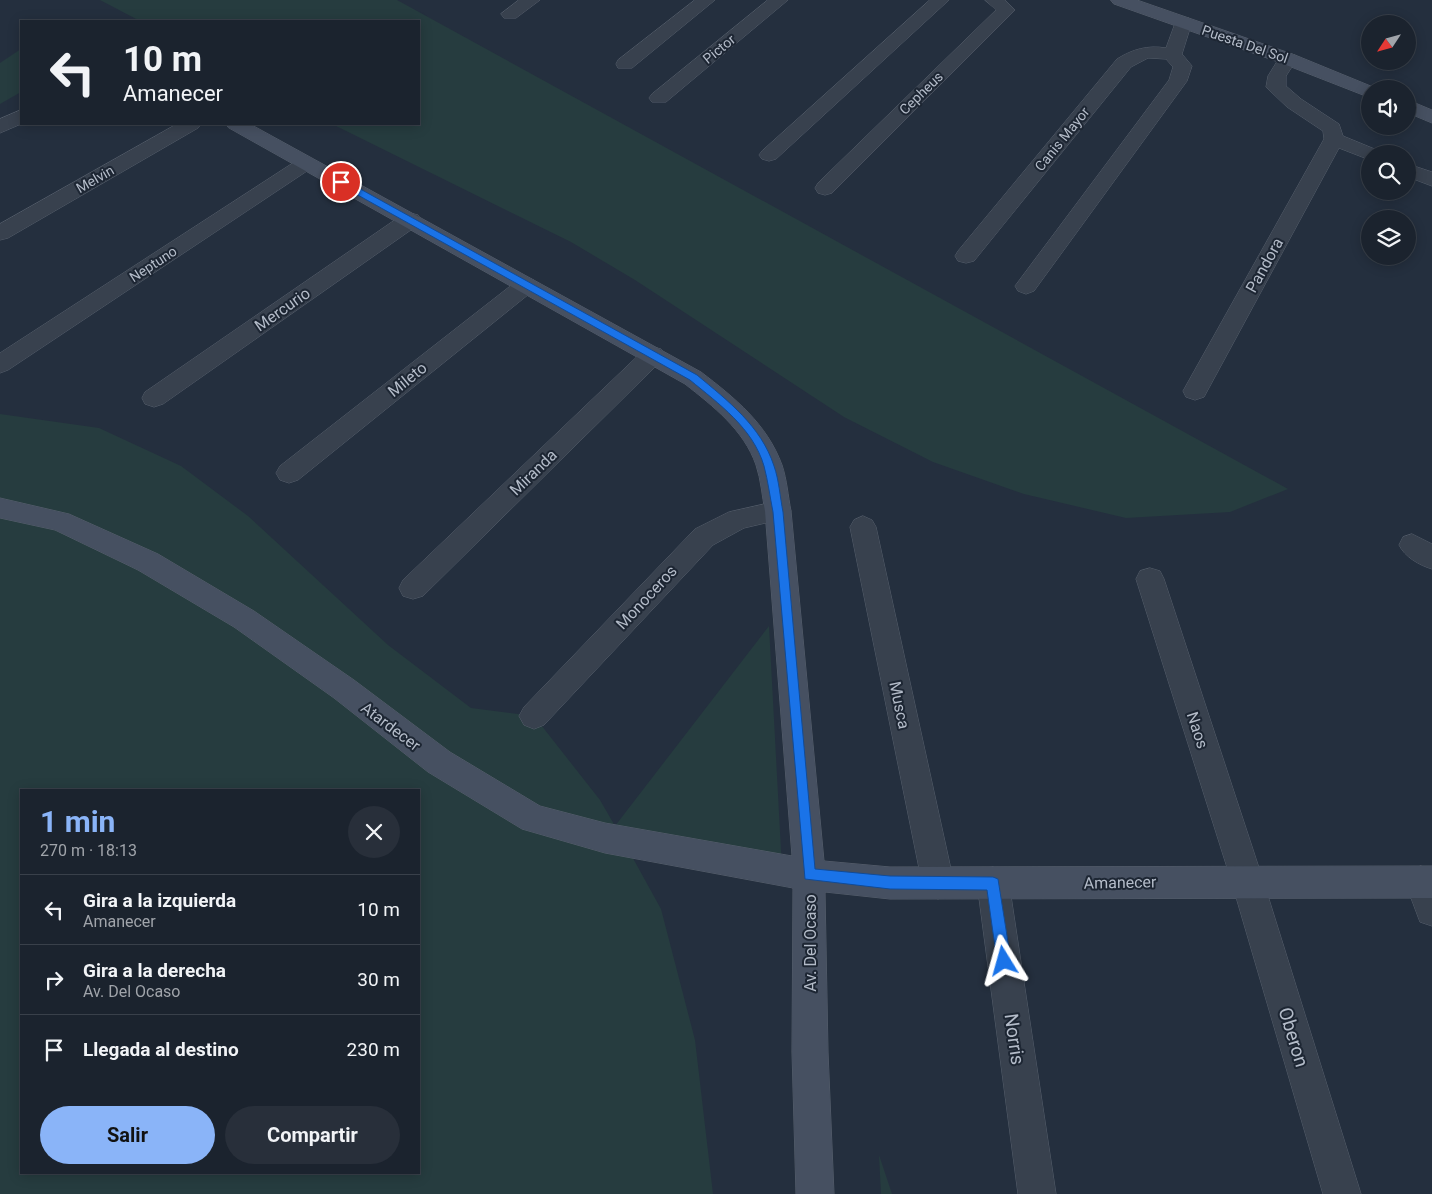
<!DOCTYPE html>
<html lang="es">
<meta charset="utf-8">
<style>
:root{--surface:#1b232e;--page:#282f3a;--text:#f1f3f6;--muted:#a0a4aa;--line:#39404a;--accent:#8ab4f8}
body{margin:0;font-family:Roboto,sans-serif;background:var(--page);color:var(--text);height:100vh;display:flex;flex-direction:column;font-size:19px;white-space:nowrap}
*{box-sizing:border-box;margin:0}
p{font-size:16px;color:var(--muted)}
.icon{flex:none;width:28px;height:28px;fill:none;stroke:currentColor;stroke-width:2;stroke-linecap:round;stroke-linejoin:round}
.map{position:relative;flex:1;overflow:hidden}
.sheet{position:absolute;left:20px;top:789px;width:400px;height:385px;display:flex;flex-direction:column;background:var(--surface);border-radius:0px;box-shadow:0 2px 12px #0003,0 0 0 1px var(--line)}
.sheet>*{flex:none}
.banner{position:absolute;left:20px;top:20px;width:400px;height:105px;border-radius:0px;box-shadow:0 2px 12px #0003,0 0 0 1px var(--line);background:#1b232e;color:var(--text);overflow:hidden}
.needle{width:32px;rotate:234deg}
.fabs{position:absolute;left:1361px;top:15px;display:grid;gap:10px}
.fabs a{display:grid;place-items:center;width:55px;height:55px;border-radius:50%;background:var(--surface);box-shadow:0 2px 12px #0003,0 0 0 1px var(--line);font-size:25px}
.pin{position:absolute;display:grid;place-items:center;width:42px;height:42px;color:#fff;margin:-21px;border:2px solid #fff;border-radius:50%;box-shadow:0 1px 5px #0007}
.me{position:absolute;width:55px;margin:-28px;rotate:352deg;stroke-linejoin:round;filter:drop-shadow(0 0 4px #0008)}
.turn{display:flex;align-items:center;gap:18px;height:105px;padding:0 20px;font-size:22px}
.turn .icon{width:65px;height:65px;stroke-width:2.5}
.turn b{display:block;font-size:35px;line-height:42px}
.round{display:grid;place-items:center;flex:none;width:52px;height:52px;border-radius:26px;background:var(--page)}
.head{display:flex;align-items:center;justify-content:space-between;height:85px;padding:0 20px}
h1{font-size:30px;font-weight:700;line-height:38px;color:var(--accent)}
.action{display:flex;gap:10px;margin-top:auto;padding:10px 20px}
.action a{flex:1;height:58px;border-radius:30px;background:var(--accent);color:#111;font-size:20px;font-weight:700;line-height:58px;text-align:center}
.action a+a{background:var(--page);color:var(--text)}
ul{padding:0;list-style:none}
li{display:flex;align-items:center;gap:15px;height:70px;padding:0 20px;border-top:1px solid var(--line)}
li div{flex:1}
li b{display:block;font-size:19px}
li em{font-style:normal}
.map>svg:first-child{display:block}
.green{fill:#263c3f;fill-rule:evenodd}
.lines{fill:none;stroke-linecap:round;stroke-linejoin:round}
.street-casing{stroke:#565f6c;stroke-width:1}
.secondary-casing{stroke:#565f6c;stroke-width:1}
.street{fill:#38414e;fill-rule:evenodd}
.secondary{fill:#465061;fill-rule:evenodd}
.route{fill:#1a73e8;stroke:#114b97}
.labels{text-anchor:middle;stroke-width:4;stroke-linejoin:round;paint-order:stroke}
.far-street-label{font-size:14px;fill:#b4bcc9;stroke:#1d2633}
.street-label{font-size:16px;fill:#b4bcc9;stroke:#1d2633}
.near-street-label{font-size:19px;fill:#b4bcc9;stroke:#1d2633}
</style>
<div class="map">
<svg width="1432" height="1194" viewBox="0 0 1432 1194">
<rect width="100%" height="100%" fill="#242f3e"/>
<g class="green">
<path d="M100 0H397L1288 489 1230 512 1126 518 1024 494 933 462 844 417 635 280 571 242 332 124H419V21H140Z"/>
<path d="M21 49V92L0 104V63Z"/>
<path d="M0 414 99 428 181 466 248 516 388 645 471 708 534 716 600 800 615 826 769 626 782 869 624 842 661 909 695 1040 713 1194H0ZM21 790H419V1172H21Z"/>
<path d="M879 1155 892 1194H881Z"/>
</g>
<g class="lines">
<g class="street-casing">
<g id="street">
<path d="M519 0H540L516 18H504L501 14Z"/>
<path d="M695 0H715L632 68H618L616 64 618 60Z"/>
<path d="M768 0H788L666 102H652L649 98 652 94Z"/>
<path d="M930 0H949L776 159 769 161 762 159 759 155 762 151Z"/>
<path d="M985 0H1005L1015 10 832 193 825 195 818 193 815 188 818 183 996 10Z"/>
<path d="M1183 17 1189 18 1192 22 1182 54 1192 66 1187 81 1034 291 1026 294 1018 291 1015 286 1169 80 1173 67 1166 59 1148 58 1131 67 974 261 966 263 958 261 955 256 958 251 1117 59C1133 49 1148 45 1166 48L1177 18Z"/>
<path d="M1288 53 1295 55 1297 59 1286 76V86L1301 99 1339 124 1343 136 1377 150 1380 154H1370V160L1339 148 1204 397 1195 400 1186 397 1183 391 1324 139 1323 131 1287 107 1266 87 1268 76 1281 55Z"/>
<path d="M21 110V124L0 133V119Z"/>
<path d="M177 124H201L198 128 8 238 0 240V224Z"/>
<path d="M306 157 313 159 316 163 313 167 8 370 0 373V353L299 159Z"/>
<path d="M1408 164 1432 172V186L1408 177Z"/>
<path d="M410 213 418 215 421 220 418 225 163 404 154 407 145 404 142 398 145 392 402 215Z"/>
<path d="M526 277 534 280 537 285 534 290 298 480 289 483 280 480 276 473 280 466 518 280Z"/>
<path d="M653 347 661 349 665 355 661 361 423 596 413 599 403 596 399 588 403 580 645 349Z"/>
<path d="M778 501 787 504 791 511 787 518 744 528 713 545 544 725 534 729 524 725 519 716 524 707 695 529 729 512Z"/>
<path d="M863 516 872 520 876 527 954 883 949 894 938 899 927 894 922 883 850 527 854 520Z"/>
<path d="M1412 534 1432 544V569C1419 565 1405 557 1399 545L1403 537Z"/>
<path d="M1150 568 1160 571 1164 579 1263 880 1361 1194H1323L1231 880 1136 579 1140 571Z"/>
<path d="M1421 866 1432 871V926L1420 922 1405 882 1410 871Z"/>
<path d="M993 867 1004 872 1009 883 1056 1194H1018L977 883 982 872Z"/>
</g>
</g>
<g class="secondary-casing">
<g id="secondary">
<path d="M1111 0H1137L1295 55 1378 89H1370V97L1363 95 1281 63 1114 4Z"/>
<path d="M1408 100 1432 110V123L1408 113Z"/>
<path d="M226 124H250L701 372C735 398 767 424 782 465 787 480 788 496 791 511L824 861 890 867 1432 866V898L890 899 825 892 828 1052 834 1194H796L792 1052 793 888 605 853 522 829 428 772 334 698 234 627 138 570 55 530 0 518V498L69 514 158 554 254 611 354 680 450 752 540 806 605 823 792 856 765 511C762 496 761 480 756 465 744 430 713 406 685 384L229 128Z"/>
</g>
</g>
<use href="#street" class="street"/>
<use href="#secondary" class="secondary"/>
</g>
<path class="route" d="M338 180H344L697 375C728 401 761 426 774 466 779 480 780 497 783 512L815 869 890 876 993 877 998 879 1011 961 1009 966 1004 968 999 966 997 961 987 890 890 889 805 879 773 512C770 497 768 481 764 466 753 428 719 404 690 380L338 184Z"/>
<g class="labels">
<g class="far-street-label">
<text transform="translate(1245 44) rotate(19)" y="5">Puesta Del Sol</text>
<text transform="translate(719 49) rotate(-39)" y="5">Pictor</text>
<text transform="translate(921 93) rotate(-44)" y="5">Cepheus</text>
<text transform="translate(1062 139) rotate(-51)" y="5">Canis Mayor</text>
<text transform="translate(95 179) rotate(-30)" y="5">Melvin</text>
<text transform="translate(153 264) rotate(-33)" y="5">Neptuno</text>
</g>
<g class="street-label">
<text transform="translate(1264 265) rotate(-61)" y="6">Pandora</text>
<text transform="translate(282 309) rotate(-35)" y="6">Mercurio</text>
<text transform="translate(407 379) rotate(-39)" y="6">Mileto</text>
<text transform="translate(533 472) rotate(-44)" y="6">Miranda</text>
<text transform="translate(646 597) rotate(-47)" y="6">Monoceros</text>
<text transform="translate(900 705) rotate(78)" y="6">Musca</text>
<text transform="translate(391 726) rotate(37)" y="6">Atardecer</text>
<text transform="translate(1198 730) rotate(72)" y="6">Naos</text>
<text transform="translate(1120 882) rotate(-1)" y="6">Amanecer</text>
<text transform="translate(810 943) rotate(-90)" y="6">Av. Del Ocaso</text>
</g>
<g class="near-street-label">
<text transform="translate(1294 1037) rotate(73)" y="7">Oberon</text>
<text transform="translate(1015 1039) rotate(82)" y="7">Norris</text>
</g>
</g>
</svg>
<div class="fabs">
<a><svg class="needle" viewBox="-14 -14 28 28"><path d="M0-13l5 13h-10z" fill="#e53935"/><path d="M0 13l5-13h-10z" fill="#a0a4aa"/></svg></a>
<a><svg class="icon" aria-label="sound" viewBox="0 0 24 24"><path d="M4 9h4l5-4v14l-5-4H4zM17 9q2 3 0 6"/></svg></a>
<a><svg class="icon" aria-label="search" viewBox="0 0 24 24"><circle cx="10" cy="10" r="6"/><path d="M15 15l6 6"/></svg></a>
<a><svg class="icon" aria-label="layers" viewBox="0 0 24 24"><path d="M12 4l9 5-9 5-9-5zM3 14l9 5 9-5"/></svg></a>
</div>
<div class="pin" style="left:341px;top:182px;background:#d93025"><svg class="icon" aria-label="arrive" viewBox="0 0 24 24"><path d="M6 21V4h12l-3 4 3 4H6"/></svg></div>
<svg class="me" style="left:1004px;top:961px" viewBox="-20 -20 40 40"><path d="M0-17L14 15 0 8-14 15z" fill="#1a73e8" stroke="#fff" stroke-width="4"/></svg>
<div class="banner">
<div class="turn"><svg class="icon" aria-label="left" viewBox="0 0 24 24"><path d="M17 20v-9H6M10 6l-5 5 5 5"/></svg><div><b>10 m</b>Amanecer</div></div>
</div>
<section class="sheet">
<div class="head"><div><h1>1 min</h1><p>270 m · 18:13</p></div><a class="round"><svg class="icon" aria-label="close" viewBox="0 0 24 24"><path d="M6 6l12 12M18 6L6 18"/></svg></a></div>
<ul>
<li><svg class="icon" aria-label="left" viewBox="0 0 24 24"><path d="M17 20v-9H6M10 6l-5 5 5 5"/></svg><div><b>Gira a la izquierda</b><p>Amanecer</p></div><em>10 m</em></li>
<li><svg class="icon" aria-label="right" viewBox="0 0 24 24"><path d="M7 20v-9h11M14 6l5 5-5 5"/></svg><div><b>Gira a la derecha</b><p>Av. Del Ocaso</p></div><em>30 m</em></li>
<li><svg class="icon" aria-label="arrive" viewBox="0 0 24 24"><path d="M6 21V4h12l-3 4 3 4H6"/></svg><div><b>Llegada al destino</b></div><em>230 m</em></li>
</ul>
<div class="action"><a>Salir</a><a>Compartir</a></div>
</section>
</div>
